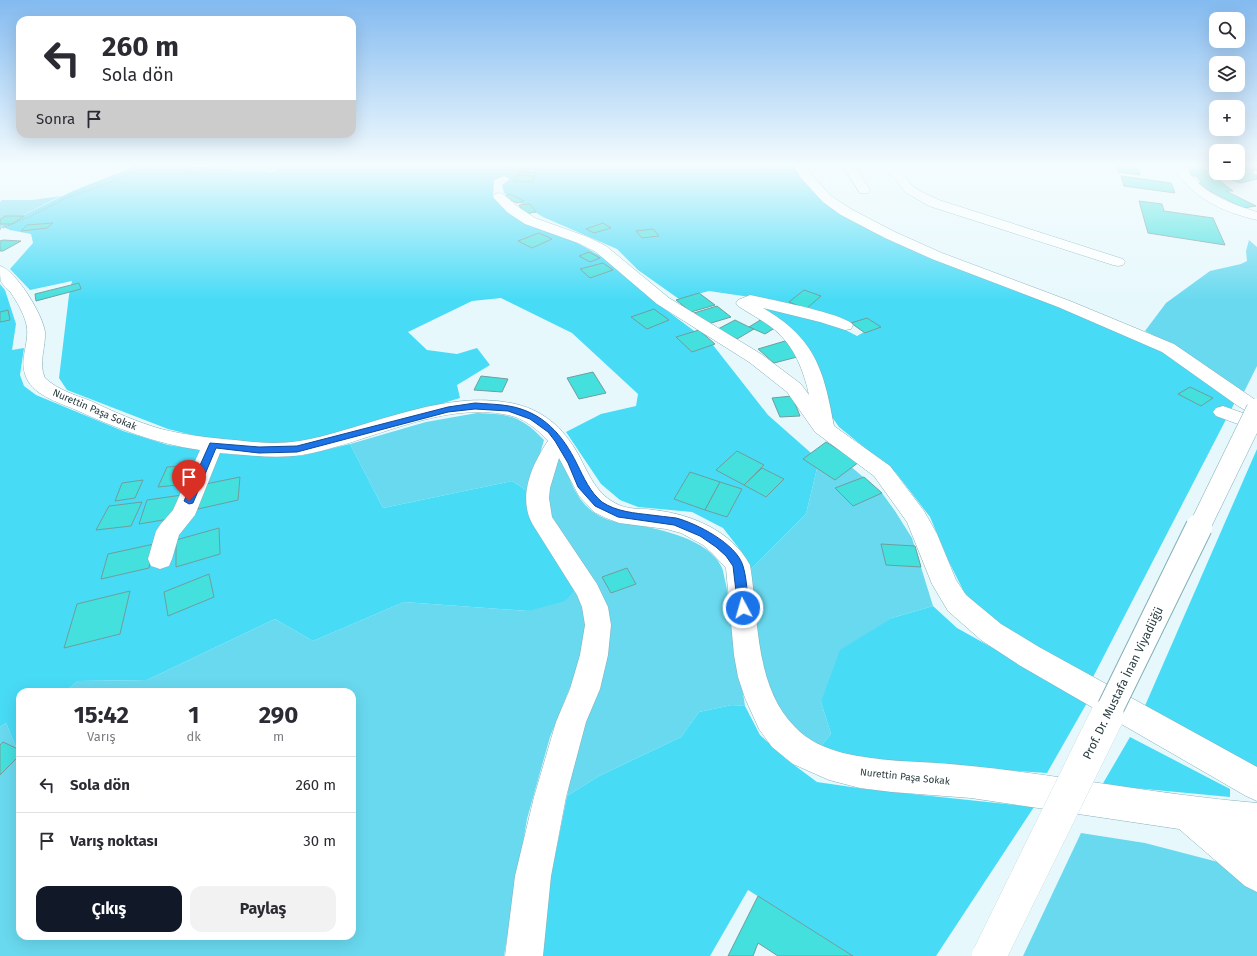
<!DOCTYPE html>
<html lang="tr">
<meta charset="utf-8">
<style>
:root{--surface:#fff;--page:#f2f2f3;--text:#2b2b33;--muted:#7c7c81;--line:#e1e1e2;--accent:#111827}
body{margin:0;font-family:"Fira Sans",sans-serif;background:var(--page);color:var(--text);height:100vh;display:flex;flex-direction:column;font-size:15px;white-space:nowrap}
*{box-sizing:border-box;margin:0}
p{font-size:13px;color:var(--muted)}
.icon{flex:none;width:22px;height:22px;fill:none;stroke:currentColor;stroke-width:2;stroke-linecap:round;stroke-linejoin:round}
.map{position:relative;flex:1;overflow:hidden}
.side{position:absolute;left:16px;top:688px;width:340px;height:252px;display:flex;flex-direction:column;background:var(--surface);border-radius:12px;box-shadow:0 4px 16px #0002}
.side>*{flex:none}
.banner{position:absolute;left:16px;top:16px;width:340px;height:122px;border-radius:12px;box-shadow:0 4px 16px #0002;background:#fff;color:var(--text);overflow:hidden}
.controls{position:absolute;left:1209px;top:12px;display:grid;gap:8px}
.controls a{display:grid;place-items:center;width:36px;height:36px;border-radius:8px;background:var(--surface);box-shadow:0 4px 16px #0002;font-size:20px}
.pin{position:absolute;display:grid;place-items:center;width:34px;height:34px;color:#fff;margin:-41px -17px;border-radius:50% 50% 50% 0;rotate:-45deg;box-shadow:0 0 4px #0007}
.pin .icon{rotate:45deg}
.me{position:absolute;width:44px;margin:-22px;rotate:354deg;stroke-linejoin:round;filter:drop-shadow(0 0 3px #0008)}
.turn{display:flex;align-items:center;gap:14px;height:84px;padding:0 20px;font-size:18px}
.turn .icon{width:52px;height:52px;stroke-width:2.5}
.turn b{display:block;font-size:28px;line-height:34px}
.then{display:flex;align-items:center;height:38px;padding:0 20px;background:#0003;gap:8px;font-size:15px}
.eta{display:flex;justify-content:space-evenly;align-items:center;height:68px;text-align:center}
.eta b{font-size:24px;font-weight:700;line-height:28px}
.cta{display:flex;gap:8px;margin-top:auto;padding:8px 20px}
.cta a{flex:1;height:46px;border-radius:12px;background:var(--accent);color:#fff;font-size:16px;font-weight:700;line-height:46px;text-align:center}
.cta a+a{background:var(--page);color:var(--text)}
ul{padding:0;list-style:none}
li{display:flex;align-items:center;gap:12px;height:56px;padding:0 20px;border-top:1px solid var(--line)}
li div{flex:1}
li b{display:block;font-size:15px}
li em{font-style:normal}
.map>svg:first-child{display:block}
.green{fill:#69d9ef}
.forest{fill:#48dbf6}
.building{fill:#44e0de;stroke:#709d9c}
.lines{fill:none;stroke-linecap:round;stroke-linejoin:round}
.minor-casing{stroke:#83afb8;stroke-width:1}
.path{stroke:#819296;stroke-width:1.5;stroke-dasharray:1 2;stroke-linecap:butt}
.minor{fill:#fff;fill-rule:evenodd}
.highway-bridge-far2-casing{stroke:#83afb8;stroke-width:22;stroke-linecap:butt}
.highway-bridge-far1-casing{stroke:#83afb8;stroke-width:28;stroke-linecap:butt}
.highway-bridge-casing{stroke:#83afb8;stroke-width:34;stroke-linecap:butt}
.highway-bridge-far2{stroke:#fff;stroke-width:21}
.highway-bridge-far1{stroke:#fff;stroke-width:26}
.highway-bridge{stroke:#fff;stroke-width:34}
.route{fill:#1a73e8;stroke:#114b97}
.labels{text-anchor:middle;stroke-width:3;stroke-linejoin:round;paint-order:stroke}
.street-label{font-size:10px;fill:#2a3c40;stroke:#fff}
.near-street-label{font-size:12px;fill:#2a3c40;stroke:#fff}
</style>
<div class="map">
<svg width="1257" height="956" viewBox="0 0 1257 956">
<rect width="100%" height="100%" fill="#e7f8fc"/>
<g class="green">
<path d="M216 166H282C263 177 237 171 216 166Z"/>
<path d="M61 196 1 226 4 228H0V202L2 200H32Z"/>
<path d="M1249 240 1257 247V366L1244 392 1173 345 1145 331 1166 303 1210 271 1241 264 1247 261 1246 251Z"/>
<path d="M477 413C510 414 521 416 544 440L529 492 512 481 383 508 350 444 426 422Z"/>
<path d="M558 457 563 460C570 481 577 503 598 515 609 522 623 523 636 525 661 529 709 540 721 566 724 571 724 578 726 584L745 706 732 705 699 712 681 737 599 776 567 796 577 746 608 631 548 516 544 494Z"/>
<path d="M819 460 849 465 882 493 895 511 912 538 933 606 892 618 821 702 831 734 821 746 799 735 780 714 760 671 751 569 806 514Z"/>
<path d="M578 586 587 620 585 642 571 685 550 737 527 819 504 956H0V727L6 723 20 757V936H352V692H64L78 681 147 680 275 619 313 641 404 602 528 611Z"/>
<path d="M1081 833 1145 843 1218 862 1257 890V956H1023Z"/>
</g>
<g class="forest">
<path d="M136 166H216L238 171 272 172 282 166H793L820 197 834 208 1153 346 1172 357 1235 402 1092 679 1008 629 982 612 964 592 949 562 930 517 896 473 839 427 830 414 827 392 819 372 754 304 836 325 857 336 864 332 851 323 825 315 750 297 709 291 679 299 638 270 617 249 543 217 504 193 502 185 510 179 504 176 494 180 493 196 502 207 525 223 572 240 604 258 658 304 713 345 768 415 819 460 806 514 751 569 741 551 723 528 692 512 638 507 620 500 601 484 566 432 601 414 636 406 638 394 572 333 501 298 472 301 408 332 427 350 457 354 477 348 490 365 457 385 460 398 365 427 303 442 268 443 212 440 168 429 67 390 59 378 69 295 72 281 30 290 10 269 33 243 31 234 10 230 1 226 73 191Z"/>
<path d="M0 284 5 290 16 324 12 350 24 348 20 375 24 386 36 395 123 431 168 445 226 454 300 456 350 444 383 508 512 481 529 492 578 586 565 601 528 611 404 602 313 641 275 619 147 680 78 681 64 692H20V757L6 723 0 727Z"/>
<path d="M1257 449V769L1144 708Z"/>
<path d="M933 606 957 628 1088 701 1047 773 893 763 849 755 821 746 831 734 821 702 840 650 892 618Z"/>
<path d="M732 705 745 706 760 735 786 759 817 782 865 789 1034 807 936 956H853L748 890 710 956H535L567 796 599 776 681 737 699 712Z"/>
<path d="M1130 737 1230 789V797L1102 785Z"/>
</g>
<g class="building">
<path d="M1117 166H1137L1140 175 1118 172Z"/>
<path d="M1188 166H1204L1205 170 1213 172 1216 178 1233 191H1226L1256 206 1243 208 1210 191 1199 183H1202L1196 176H1192Z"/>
<path d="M1238 166H1247L1257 170 1252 171 1253 174 1257 175V179L1240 183 1222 176 1240 172H1238Z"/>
<path d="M192 167H207L200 173H185Z"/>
<path d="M521 168 533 169H537L534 173 519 172Z"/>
<path d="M519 172 534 173H536L535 176 517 175Z"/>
<path d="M517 175 535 176 532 182 513 181Z"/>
<path d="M1121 176 1171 183 1175 193 1124 186Z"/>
<path d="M510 194 524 201 517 203 503 197Z"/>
<path d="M1139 201 1162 204 1164 211 1213 218 1225 245 1148 233Z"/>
<path d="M530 204 536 212 525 214 519 205Z"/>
<path d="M5 216H24L12 224H0V220Z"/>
<path d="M53 223 47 228 21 231 27 225Z"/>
<path d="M603 223 611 228 594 233 586 229Z"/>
<path d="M653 229 659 236 642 238 636 231Z"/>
<path d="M539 233 552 239 532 248 518 241Z"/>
<path d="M3 240 21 241 3 251H0V241Z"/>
<path d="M589 252 600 258 590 262 579 256Z"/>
<path d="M603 263 613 270 590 278 580 269Z"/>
<path d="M79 283 81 289 36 301 35 294Z"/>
<path d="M804 290 821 296 806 309 789 302Z"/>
<path d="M699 293 715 305 691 312 676 300Z"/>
<path d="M717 306 731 317 708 324 694 313Z"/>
<path d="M654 309 669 320 647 329 631 317Z"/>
<path d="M8 310 10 320 0 322V312Z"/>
<path d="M867 318 881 327 865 333 851 323Z"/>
<path d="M762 319 778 326 765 334 749 327Z"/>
<path d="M735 320 749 327 754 329 737 339 718 329Z"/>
<path d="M699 330 715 344 692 352 676 337Z"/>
<path d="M785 341 801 356 774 363 758 349Z"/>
<path d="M593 372 606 393 579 399 567 378Z"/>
<path d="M481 376 508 379 502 392 474 390Z"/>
<path d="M1190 387 1213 398 1201 406 1178 394Z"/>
<path d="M792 396 800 416 780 417 772 398Z"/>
<path d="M826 442 859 462 835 480 803 459Z"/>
<path d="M737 451 764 465 744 485 716 470Z"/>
<path d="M196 465 187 484 158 487 167 467Z"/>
<path d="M762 468 784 479 766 497 744 485Z"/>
<path d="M690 472 720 482 705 510 674 499Z"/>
<path d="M240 477 238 500 198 509 201 485Z"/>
<path d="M864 477 882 493 853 506 835 488Z"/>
<path d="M143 480 135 498 115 501 122 483Z"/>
<path d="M720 482 742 489 727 517 705 510Z"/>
<path d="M182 495 175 518 139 524 147 500Z"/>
<path d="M142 502 131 526 96 530 109 506Z"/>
<path d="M219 528 220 554 176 567V540Z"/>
<path d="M154 544 149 568 101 579 108 554Z"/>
<path d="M881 544 915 546 921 567 886 565Z"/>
<path d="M627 568 636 584 611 593 602 577Z"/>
<path d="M209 574 214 597 168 616 164 592Z"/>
<path d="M130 591 120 634 64 648 77 604Z"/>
<path d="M3 742 20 750V755L0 775V745Z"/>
<path d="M758 896 853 956H778L758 943 753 956H728Z"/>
</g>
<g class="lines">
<g class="minor-casing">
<g id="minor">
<path d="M794 166H806L810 173 831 196 851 209 895 232 942 253 1070 301 1174 344 1257 401V415L1250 413 1238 406 1162 352 1058 307 932 259 885 238 841 215 823 202 801 178Z"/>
<path d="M843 166H855L870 190 868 193H860Z"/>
<path d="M880 166C907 166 898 172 913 186 920 192 931 196 939 200L1123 259 1125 262 1123 265 1118 266 1113 265 929 206 905 192 895 178Z"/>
<path d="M1172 166H1184C1201 193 1228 203 1257 212V220C1221 211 1193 199 1172 166Z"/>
<path d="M499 193 503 194 517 206 535 218 588 237 606 246 669 298 761 354 801 384 809 395C804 371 794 346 775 330 764 321 750 314 738 306L736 303 738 300 750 295C767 299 846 314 853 325L851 329 845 330 820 322 763 308C815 338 824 370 834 426L890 466 924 511 937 534 956 580 966 595 1001 624 1039 647 1257 767V801L1246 796 1019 665 981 640 948 611 932 584 907 522 874 476 815 432 787 392 749 362 657 304 596 252 578 243 525 224 507 212 493 197 495 194Z"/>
<path d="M0 266C16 270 43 315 45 332 46 347 38 363 45 378 58 390 75 395 91 401 114 412 137 422 161 429 185 435 210 438 235 440 260 443 285 445 310 439 374 425 445 390 511 403 542 409 563 427 578 454 589 474 596 495 619 505 630 510 643 508 654 510 691 514 732 531 750 565 759 618 754 686 795 727 808 741 825 748 843 753 885 763 929 761 971 766 1067 776 1161 795 1257 803V892L1245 886 1179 829 971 798 892 792 860 788 829 780 793 764 772 747 759 729 745 698 738 677 734 655 726 568 712 553 703 545 681 533 666 529 619 523 606 518 594 512 579 496 559 458 550 488 549 498 552 517 597 584 608 607 611 625 608 655 600 689 586 722 566 797 551 876 543 956H505L515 876 534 797 556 722 570 689 580 655 585 625 582 607 577 595 533 525C517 498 532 464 548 441 537 429 524 418 508 415 442 400 366 444 302 455 275 459 247 455 220 453L195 515 179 535 172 559 169 566 160 569 151 566 148 559 156 531 160 525 173 510 200 450C156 444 116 428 76 410 58 402 31 395 25 374 19 358 31 340 26 323 23 312 17 302 11 293 8 289 3 286 1 281 0 278 0 271 0 266Z"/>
<path d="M1223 406 1257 418V431L1216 416 1213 412 1216 408Z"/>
</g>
</g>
<path class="path" d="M0 229 29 217 68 197 98 187 148 166"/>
<use href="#minor" class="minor"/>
<g class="highway-bridge-far2-casing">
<path id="highway-bridge-far2" d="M1199 528 1257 409"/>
</g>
<g class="highway-bridge-far1-casing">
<path id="highway-bridge-far1" d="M1106 717 1199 527"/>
</g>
<g class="highway-bridge-casing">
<path id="highway-bridge" d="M989 956 1107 716"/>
</g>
<use href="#highway-bridge-far2" class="highway-bridge-far2"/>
<use href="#highway-bridge-far1" class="highway-bridge-far1"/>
<use href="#highway-bridge" class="highway-bridge"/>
</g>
<linearGradient id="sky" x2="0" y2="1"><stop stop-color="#83baf0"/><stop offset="0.55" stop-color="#f4fcfe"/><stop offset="1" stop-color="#f4fcfe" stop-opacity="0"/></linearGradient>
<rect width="1257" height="300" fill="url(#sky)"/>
<path class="route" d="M475 403C486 404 498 404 509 406 543 412 563 435 577 464 584 478 590 492 602 502 617 512 635 513 651 515 659 516 668 517 676 518 696 523 737 544 743 566 747 579 747 594 749 608L747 611 743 612 740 611 738 608 733 566 726 556 716 547 700 536 674 525 618 517 595 506 578 487 568 463 555 441 548 432 530 419 508 411 475 409 448 412 297 452 259 453 216 448 193 503 189 504 184 501 210 443 259 447 297 446 448 407Z"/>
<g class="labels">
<g class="street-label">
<text transform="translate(95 409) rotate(23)" y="4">Nurettin Paşa Sokak</text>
<text transform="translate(905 776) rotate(6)" y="4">Nurettin Paşa Sokak</text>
</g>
<g class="near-street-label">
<text transform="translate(1123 683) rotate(-64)" y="4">Prof. Dr. Mustafa İnan Viyadüğü</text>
</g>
</g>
</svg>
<div class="controls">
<a><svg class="icon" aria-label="search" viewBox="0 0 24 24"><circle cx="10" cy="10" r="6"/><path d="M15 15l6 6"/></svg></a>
<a><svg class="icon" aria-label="layers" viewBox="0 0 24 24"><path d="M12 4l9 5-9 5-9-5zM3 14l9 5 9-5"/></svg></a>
<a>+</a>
<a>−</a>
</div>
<div class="pin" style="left:189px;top:501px;background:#d93025"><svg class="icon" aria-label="arrive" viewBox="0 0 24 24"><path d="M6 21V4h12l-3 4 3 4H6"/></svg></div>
<svg class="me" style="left:743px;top:608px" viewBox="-20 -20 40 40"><circle r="17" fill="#1a73e8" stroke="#fff" stroke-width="3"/><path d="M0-11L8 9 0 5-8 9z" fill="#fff"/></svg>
<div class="banner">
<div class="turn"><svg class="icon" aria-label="left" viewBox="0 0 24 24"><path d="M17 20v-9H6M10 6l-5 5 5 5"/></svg><div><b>260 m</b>Sola dön</div></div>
<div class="then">Sonra<svg class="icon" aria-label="arrive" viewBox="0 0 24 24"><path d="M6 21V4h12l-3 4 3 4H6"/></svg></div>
</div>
<section class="side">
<div class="eta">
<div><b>15:42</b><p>Varış</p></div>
<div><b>1</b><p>dk</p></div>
<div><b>290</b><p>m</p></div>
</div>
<ul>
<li><svg class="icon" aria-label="left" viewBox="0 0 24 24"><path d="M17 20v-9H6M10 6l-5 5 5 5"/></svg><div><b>Sola dön</b></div><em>260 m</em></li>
<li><svg class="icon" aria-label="arrive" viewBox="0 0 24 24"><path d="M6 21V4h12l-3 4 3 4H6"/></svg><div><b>Varış noktası</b></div><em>30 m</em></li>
</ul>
<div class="cta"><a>Çıkış</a><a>Paylaş</a></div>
</section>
</div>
